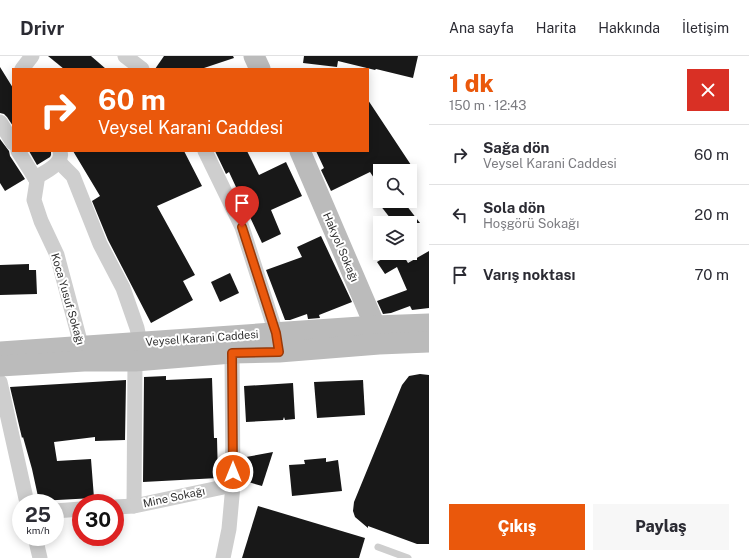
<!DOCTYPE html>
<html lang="tr">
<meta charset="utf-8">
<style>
:root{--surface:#fff;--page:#f7f7f7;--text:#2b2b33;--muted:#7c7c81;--line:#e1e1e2;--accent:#ea580c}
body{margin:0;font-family:"Public Sans",sans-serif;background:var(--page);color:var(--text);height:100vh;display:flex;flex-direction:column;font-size:15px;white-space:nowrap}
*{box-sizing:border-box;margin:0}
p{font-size:13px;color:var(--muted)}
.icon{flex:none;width:22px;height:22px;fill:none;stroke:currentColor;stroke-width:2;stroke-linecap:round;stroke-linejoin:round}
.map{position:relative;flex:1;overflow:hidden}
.details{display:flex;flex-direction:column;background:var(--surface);width:320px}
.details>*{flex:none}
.top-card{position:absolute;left:12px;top:12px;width:357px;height:84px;border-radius:0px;box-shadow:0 2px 10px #0003;background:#ea580c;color:#fff;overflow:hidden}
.buttons{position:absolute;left:373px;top:108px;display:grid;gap:8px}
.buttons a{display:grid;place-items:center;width:44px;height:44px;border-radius:0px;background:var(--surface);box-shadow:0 2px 10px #0003;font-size:20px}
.speed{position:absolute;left:12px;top:438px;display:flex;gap:8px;font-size:20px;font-weight:700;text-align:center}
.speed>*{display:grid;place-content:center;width:52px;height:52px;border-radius:50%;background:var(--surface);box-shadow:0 2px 10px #0003;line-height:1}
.speed small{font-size:10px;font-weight:400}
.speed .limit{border:6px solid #d22;background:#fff;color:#111}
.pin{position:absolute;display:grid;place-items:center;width:34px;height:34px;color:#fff;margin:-41px -17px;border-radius:50% 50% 50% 0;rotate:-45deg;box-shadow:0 0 4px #0007}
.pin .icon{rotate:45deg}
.me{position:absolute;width:44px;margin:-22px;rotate:0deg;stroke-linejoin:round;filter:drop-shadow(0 0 3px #0008)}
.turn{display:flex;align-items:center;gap:14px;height:84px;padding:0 20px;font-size:18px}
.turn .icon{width:52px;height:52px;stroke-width:2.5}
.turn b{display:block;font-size:28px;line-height:34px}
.round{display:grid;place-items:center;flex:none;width:42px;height:42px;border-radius:0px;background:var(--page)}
.overview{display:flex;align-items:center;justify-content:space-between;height:68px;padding:0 20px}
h1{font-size:24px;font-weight:800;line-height:30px;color:var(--accent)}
.button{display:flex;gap:8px;margin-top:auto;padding:8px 20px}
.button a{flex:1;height:46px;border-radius:0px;background:var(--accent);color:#fff;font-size:16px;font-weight:800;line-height:46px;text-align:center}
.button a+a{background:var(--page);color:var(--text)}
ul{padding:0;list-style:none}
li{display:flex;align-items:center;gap:12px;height:60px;padding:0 20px;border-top:1px solid var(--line)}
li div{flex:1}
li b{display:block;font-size:15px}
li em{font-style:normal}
header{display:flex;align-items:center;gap:24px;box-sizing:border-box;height:56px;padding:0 20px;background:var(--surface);border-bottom:1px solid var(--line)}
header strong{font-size:19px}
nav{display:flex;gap:22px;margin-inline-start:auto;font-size:14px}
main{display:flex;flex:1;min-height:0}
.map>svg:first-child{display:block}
.building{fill:#181818}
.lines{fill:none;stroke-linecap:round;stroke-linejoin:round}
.lane{stroke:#cecece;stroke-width:7}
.street{stroke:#cecece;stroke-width:15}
.secondary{stroke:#bbb;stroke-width:21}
.route-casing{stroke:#983908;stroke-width:10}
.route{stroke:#ea580c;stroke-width:7}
.labels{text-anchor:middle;stroke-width:4;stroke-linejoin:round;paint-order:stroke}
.street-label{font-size:11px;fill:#313131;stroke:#fff}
</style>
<header>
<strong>Drivr</strong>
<nav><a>Ana sayfa</a><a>Harita</a><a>Hakkında</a><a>İletişim</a></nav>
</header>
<main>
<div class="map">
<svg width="429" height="502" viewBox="0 0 429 502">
<rect width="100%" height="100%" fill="#fff"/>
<g class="building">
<path d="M48 0H91L106 13H64Z"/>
<path d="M164 0H233L234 2 201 13H155Z"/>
<path d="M304 0H418L413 22 376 13 375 14 338 5 337 11 303 7Z"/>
<path d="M0 11 13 32V70L7 61 4 58 0 57Z"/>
<path d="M368 44 415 115H380V131L370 116 331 135 321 114 324 112 316 95H368Z"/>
<path d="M0 83 9 95 10 100 25 123 5 135 0 127Z"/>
<path d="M29 95H51V99L50 101 37 109Z"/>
<path d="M73 95H184L202 130 157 150 195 219 183 225 193 244 151 267 108 184 92 145 100 140Z"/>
<path d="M215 95H247L259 119 286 106 302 140 271 154 281 178 262 187 229 116 226 118Z"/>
<path d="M385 145H403L420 167H394L380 149Z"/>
<path d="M321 180 352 246 319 259 320 262 308 263 307 258 290 264H285L266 214 302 201 297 191Z"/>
<path d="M429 195V252L412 254 410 250 391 257 383 258 377 245 407 234 397 211 385 218 377 206 392 197H402L408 207Z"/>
<path d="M29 208V214H36L37 238 0 239V209Z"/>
<path d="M230 217 239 237 220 246 211 226Z"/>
<path d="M420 318 429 319V488H417L368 470V472L355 461 353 455 354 446 402 329 409 320Z"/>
<path d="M166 320V324L212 322 214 382H217L218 422 143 426 144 321Z"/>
<path d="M126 324 125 384 95 385V381L54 386 57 405 91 403 94 442 39 445 32 413 23 381 22 382 10 331Z"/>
<path d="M363 324 365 359 317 362 314 326Z"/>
<path d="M293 327 295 363 285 364 284 361 283 364 246 366 244 330Z"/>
<path d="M273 396 262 430 245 425 246 401Z"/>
<path d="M326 402V406L338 404 342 435 292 440 289 409 305 408 304 404Z"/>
<path d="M258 450 365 482 359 502H242Z"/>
</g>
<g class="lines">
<path class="lane" d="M378 491 408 502"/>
<g class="street">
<path d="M125 0 142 13"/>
<path d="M22 13 32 0"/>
<path d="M0 66 13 87"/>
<path d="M18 95 37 125 34 144 41 165 57 199 84 300"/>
<path d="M205 95 242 171 276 277 278 286"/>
<path d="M59 106 73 120 100 188 123 232 137 272 140 286"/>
<path d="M35 122C45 116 64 108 60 95"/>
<path d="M0 326 27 447"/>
<path d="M134 450 135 305"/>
<path d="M115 451 134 450 233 429"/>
<path d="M55 455 81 453"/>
<path d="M35 481 40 502"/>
<path d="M223 502 229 473 233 429 232 297"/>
</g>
<g class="secondary">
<path d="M254 0 260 13"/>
<path d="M300 95 375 270 378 283"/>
<path d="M0 296 375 270 429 268"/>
<path d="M0 310 84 305H135L232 297 279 296 379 288 429 286"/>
</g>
</g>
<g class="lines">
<g class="route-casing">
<path id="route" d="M233 416 232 297 279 296 276 277 242 171"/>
</g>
<use href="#route" class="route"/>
</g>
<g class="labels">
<g class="street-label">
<text transform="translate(341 191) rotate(67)" y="4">Hakyol Sokağı</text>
<text transform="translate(68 243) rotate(74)" y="4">Koca Yusuf Sokağı</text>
<text transform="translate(202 282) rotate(-4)" y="4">Veysel Karani Caddesi</text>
<text transform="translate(174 441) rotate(-12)" y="4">Mine Sokağı</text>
</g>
</g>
</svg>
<div class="buttons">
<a><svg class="icon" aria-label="search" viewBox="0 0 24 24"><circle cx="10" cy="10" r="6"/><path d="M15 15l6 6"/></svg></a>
<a><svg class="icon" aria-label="layers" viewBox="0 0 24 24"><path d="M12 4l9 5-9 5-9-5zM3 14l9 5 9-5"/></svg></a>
</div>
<div class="speed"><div>25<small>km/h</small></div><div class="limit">30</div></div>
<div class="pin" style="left:242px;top:171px;background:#d93025"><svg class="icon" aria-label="arrive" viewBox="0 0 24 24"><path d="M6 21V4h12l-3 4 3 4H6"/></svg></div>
<svg class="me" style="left:233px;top:416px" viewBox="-20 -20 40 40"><circle r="17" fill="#ea580c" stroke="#fff" stroke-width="3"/><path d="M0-11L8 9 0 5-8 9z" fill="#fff"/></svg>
<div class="top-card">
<div class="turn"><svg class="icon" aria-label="right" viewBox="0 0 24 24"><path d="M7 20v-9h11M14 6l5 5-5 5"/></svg><div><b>60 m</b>Veysel Karani Caddesi</div></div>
</div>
</div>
<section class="details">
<div class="overview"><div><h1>1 dk</h1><p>150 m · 12:43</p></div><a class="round" style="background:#d93025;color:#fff"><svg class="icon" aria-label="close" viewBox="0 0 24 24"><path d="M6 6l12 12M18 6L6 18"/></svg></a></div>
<ul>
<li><svg class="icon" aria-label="right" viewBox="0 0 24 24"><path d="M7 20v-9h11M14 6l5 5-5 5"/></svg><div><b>Sağa dön</b><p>Veysel Karani Caddesi</p></div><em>60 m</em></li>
<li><svg class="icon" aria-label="left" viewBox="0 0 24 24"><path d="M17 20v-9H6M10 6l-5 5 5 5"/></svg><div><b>Sola dön</b><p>Hoşgörü Sokağı</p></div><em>20 m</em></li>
<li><svg class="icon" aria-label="arrive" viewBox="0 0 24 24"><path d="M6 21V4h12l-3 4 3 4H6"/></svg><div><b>Varış noktası</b></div><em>70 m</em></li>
</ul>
<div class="button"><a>Çıkış</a><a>Paylaş</a></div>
</section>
</main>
